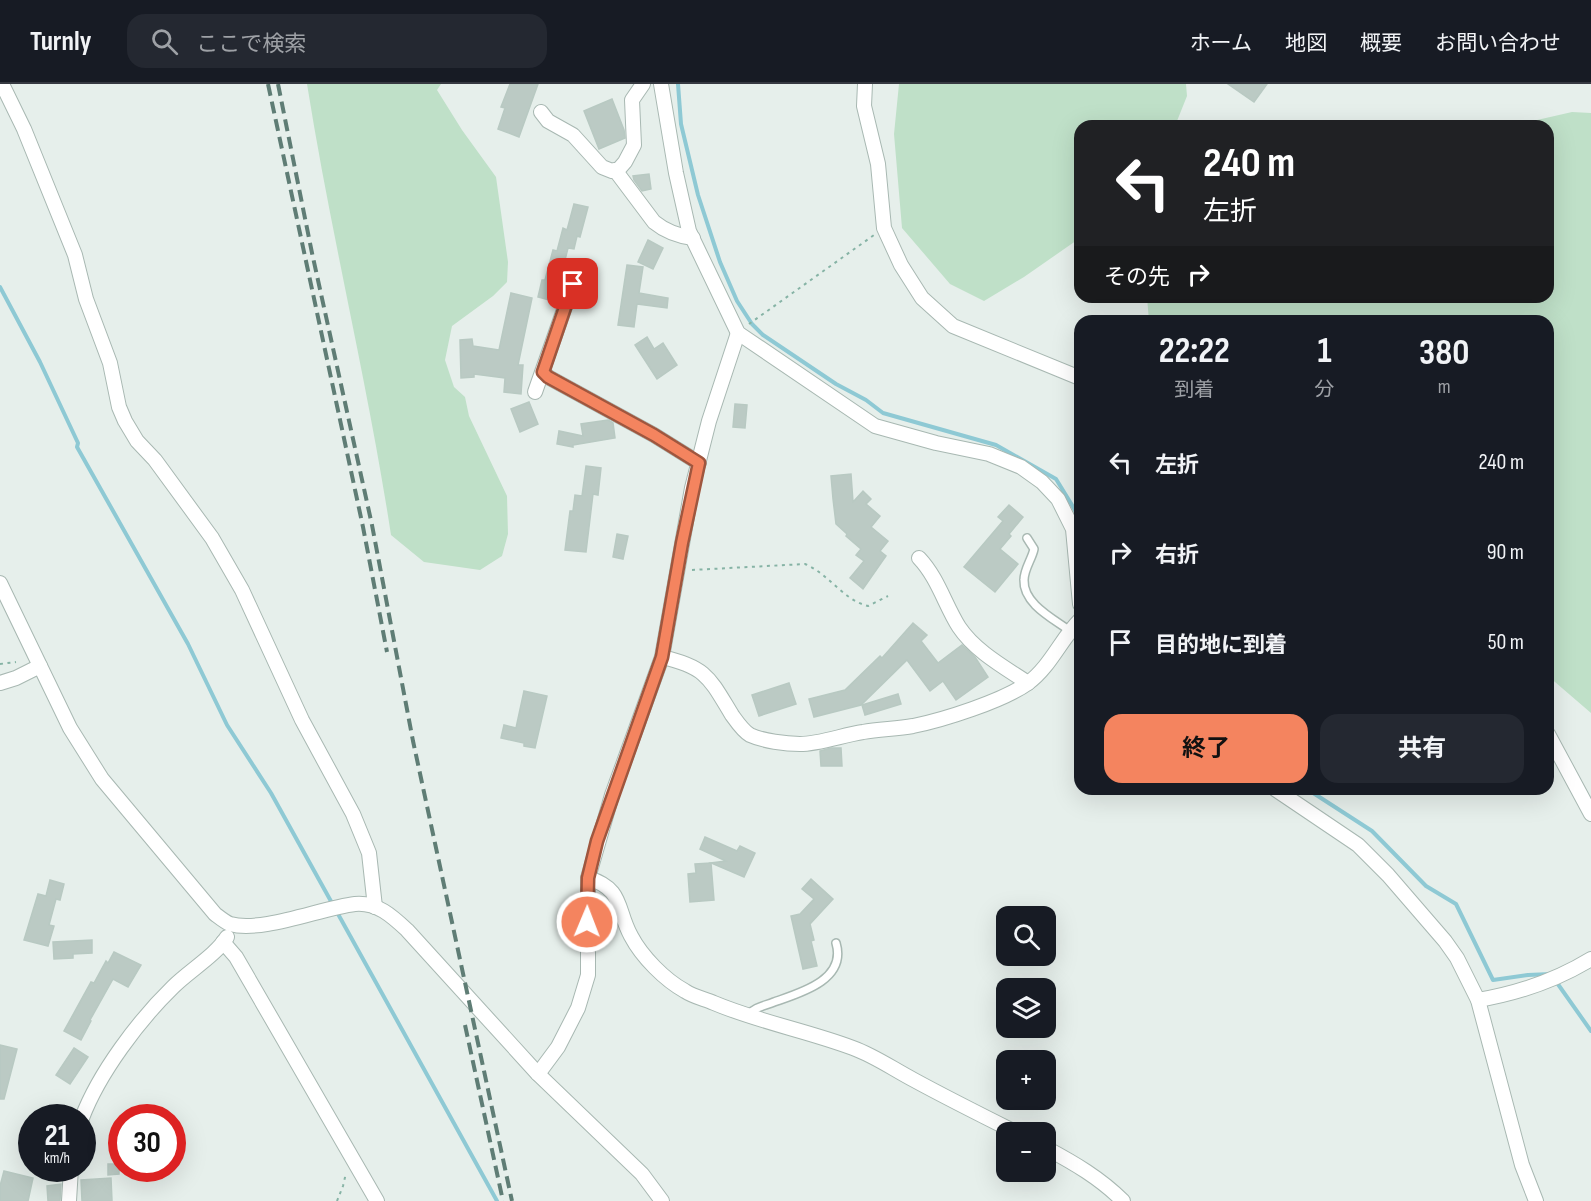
<!DOCTYPE html>
<html lang="ja">
<meta charset="utf-8">
<style>
:root{--surface:#171b24;--page:#242831;--text:#f1f3f6;--muted:#9ea1a6;--line:#363941;--accent:#f4845f}
body{margin:0;font-family:"Sofia Sans Condensed","Noto Sans JP",sans-serif;background:var(--page);color:var(--text);height:100vh;display:flex;flex-direction:column;font-size:22px;white-space:nowrap}
*{box-sizing:border-box;margin:0}
p{font-size:20px;color:var(--muted)}
.icon{flex:none;width:33px;height:33px;fill:none;stroke:currentColor;stroke-width:2;stroke-linecap:round;stroke-linejoin:round}
.map{position:relative;flex:1;overflow:hidden}
.sheet{position:absolute;left:1074px;top:231px;width:480px;height:480px;display:flex;flex-direction:column;background:var(--surface);border-radius:18px;box-shadow:0 6px 24px #0002}
.sheet>*{flex:none}
.top-card{position:absolute;left:1074px;top:36px;width:480px;height:183px;border-radius:18px;box-shadow:0 6px 24px #0002;background:#202124;color:#fff;overflow:hidden}
.tools{position:absolute;left:996px;top:822px;display:grid;gap:12px}
.tools a{display:grid;place-items:center;width:60px;height:60px;border-radius:12px;background:var(--surface);box-shadow:0 6px 24px #0002;font-size:30px}
.speed{position:absolute;left:18px;top:1020px;display:flex;gap:12px;font-size:30px;font-weight:700;text-align:center}
.speed>*{display:grid;place-content:center;width:78px;height:78px;border-radius:50%;background:var(--surface);box-shadow:0 6px 24px #0002;line-height:1}
.speed small{font-size:15px;font-weight:400}
.speed .limit{border:9px solid #d22;background:#fff;color:#111}
.pin{position:absolute;display:grid;place-items:center;width:51px;height:51px;color:#fff;margin:-26px;border-radius:12px;box-shadow:0 3px 9px #0006}
.me{position:absolute;width:66px;margin:-33px;rotate:1deg;stroke-linejoin:round;filter:drop-shadow(0 0 4px #0008)}
.turn{display:flex;align-items:center;gap:21px;height:126px;padding:0 30px;font-size:27px}
.turn .icon{width:78px;height:78px;stroke-width:2.5}
.turn b{display:block;font-size:42px;line-height:51px}
.then{display:flex;align-items:center;height:57px;padding:0 30px;background:#0003;gap:12px;font-size:22px}
.eta{display:flex;justify-content:space-evenly;align-items:center;height:102px;text-align:center}
.eta b{font-size:36px;font-weight:700;line-height:42px}
.cta{display:flex;gap:12px;margin-top:auto;padding:12px 30px}
.cta a{flex:1;height:69px;border-radius:18px;background:var(--accent);color:#111;font-size:24px;font-weight:700;line-height:69px;text-align:center}
.cta a+a{background:var(--page);color:var(--text)}
ul{padding:0;list-style:none}
li{display:flex;align-items:center;gap:18px;height:90px;padding:0 30px}
li div{flex:1}
li b{display:block;font-size:22px}
li em{font-style:normal}
header{display:flex;align-items:center;gap:36px;box-sizing:border-box;height:84px;padding:0 30px;background:var(--surface);border-bottom:2px solid var(--line)}
header strong{font-size:28px}
nav{display:flex;gap:33px;margin-inline-start:auto;font-size:21px}
.search{width:420px;height:54px;background:var(--page);display:flex;align-items:center;gap:15px;box-sizing:border-box;padding:0 21px;border-radius:18px;color:var(--muted);font-size:22px}
.map>svg:first-child{display:block}
.green{fill:#bfe0c8}
.lines{fill:none;stroke-linecap:round;stroke-linejoin:round}
.stream{stroke:#8ec9d4;stroke-width:4}
.building{fill:#bbcac4;stroke:#b8c9c2;stroke-width:1.5}
.service-casing{stroke:#a8b8b2;stroke-width:10}
.minor-casing{stroke:#a8b8b2;stroke-width:16}
.path{stroke:#86b3a5;stroke-width:2;stroke-dasharray:3 4.5;stroke-linecap:butt}
.service{stroke:#fff;stroke-width:7}
.minor{stroke:#fff;stroke-width:14}
.rail{stroke:#5f7d75;stroke-width:4;stroke-dasharray:12 6;stroke-linecap:butt}
.route-casing{stroke:#9f563e;stroke-width:15}
.route{stroke:#f4845f;stroke-width:10}
</style>
<header>
<strong>Turnly</strong>
<div class="search"><svg class="icon" aria-label="search" viewBox="0 0 24 24"><circle cx="10" cy="10" r="6"/><path d="M15 15l6 6"/></svg>ここで検索</div>
<nav><a>ホーム</a><a>地図</a><a>概要</a><a>お問い合わせ</a></nav>
</header>
<div class="map">
<svg width="1591" height="1117" viewBox="0 0 1591 1117">
<rect width="100%" height="100%" fill="#e6efeb"/>
<g class="green">
<path d="M307 0H441L437 6 462 46 496 93 508 178 507 198 493 212 452 242 445 276 454 303 465 313 469 332 507 412 508 450 502 472 480 486 424 478 391 451C368 300 331 151 307 0Z"/>
<path d="M899 0H1186L1187 12 1175 42H1080V154L1024 193 984 217 950 200 902 144 894 50Z"/>
<path d="M1572 28 1591 29V629L1548 592V237H1149L1147 213H1548V42H1511Z"/>
</g>
<g class="lines">
<g class="stream">
<path d="M678 0 681 40 698 111 720 178 737 217 752 240 763 251 836 300 866 316 883 329 996 361 1056 395 1075 426 1079 443"/>
<path d="M0 203 40 278 78 359 77 363 188 560 227 641 271 709 497 1117"/>
<path d="M1307 705 1372 747 1426 802 1456 820 1493 896 1528 891 1551 890"/>
<path d="M1555 896 1591 947"/>
</g>
</g>
<g class="building">
<path d="M510 0H538L519 53 498 45 505 24 501 23Z"/>
<path d="M1228 0H1267L1254 18Z"/>
<path d="M612 15 624 46 625 54 599 65 584 27Z"/>
<path d="M649 90 651 105 642 107 634 96 633 92Z"/>
<path d="M574 120 588 123 580 153 577 152 574 165 568 164 563 184 572 187 571 191 563 197 557 218 538 213 542 196H545L553 166 557 167 563 144 567 146Z"/>
<path d="M648 156 663 164 653 185 638 178Z"/>
<path d="M627 181 643 183 639 209 668 214 667 224 637 220 634 243 618 241Z"/>
<path d="M511 209 532 214 518 281H523L521 310 504 308 505 294 474 290V293L461 294 460 256 472 255 473 262 499 266Z"/>
<path d="M647 253 654 265 663 259 677 281 657 295 635 261Z"/>
<path d="M529 318 538 340 520 348 511 325Z"/>
<path d="M735 320 747 321 745 344 733 343Z"/>
<path d="M608 336 613 339 615 354 573 361V363L557 360 559 347 583 352 581 340Z"/>
<path d="M586 382 601 384 598 411 593 410 586 468 565 466 570 427H573L575 411 582 412Z"/>
<path d="M851 390 853 418 863 407 871 415 866 420 880 432 871 443 888 457 880 467 886 472 863 505 850 494 864 477 856 471 861 465 846 452 847 450 836 440 833 415 831 392Z"/>
<path d="M1009 421 1023 433 1009 450 1011 452 1000 465 1018 480 995 508 964 483 1003 437 998 433Z"/>
<path d="M617 450 628 452 623 475 613 473Z"/>
<path d="M913 539 927 551 921 557 938 579 962 561 975 573 988 593 956 616 943 597 930 607 907 576 861 621 814 633 809 615 845 606 880 572 882 574Z"/>
<path d="M789 599 796 620 759 632 752 611Z"/>
<path d="M524 607 547 612 535 664 524 662V659L501 654 504 641 516 644Z"/>
<path d="M898 610 901 620 865 631 862 621Z"/>
<path d="M831 664H841L842 682H821L820 667Z"/>
<path d="M705 753 737 767 740 762 755 769 744 793 711 779 726 777 700 765Z"/>
<path d="M711 779 714 816 690 818 688 790 696 789 695 780Z"/>
<path d="M811 795 833 815 810 840 814 856 811 857 817 882 803 885 791 832 800 830 814 815 802 805Z"/>
<path d="M50 796 64 800 60 816 56 815 49 841 54 842 48 862 24 856 38 810 46 812Z"/>
<path d="M92 856V869L73 870V874L54 875 53 858Z"/>
<path d="M114 868 141 881 128 903 113 895 90 936 91 937 81 956 64 947 91 898 94 899 106 877 108 879Z"/>
<path d="M0 961 17 965 4 1015H0Z"/>
<path d="M74 964 88 973 70 1000 56 991Z"/>
<path d="M108 1080H119V1090L108 1091Z"/>
<path d="M4 1087 33 1094 28 1117H0V1102Z"/>
<path d="M111 1094 112 1117H82L81 1096Z"/>
<path d="M61 1100 60 1117H48L47 1102Z"/>
</g>
<g class="lines">
<g class="service-casing">
<g id="service">
<path d="M1027 454 1034 465C1032 475 1024 485 1024 496 1023 520 1054 535 1070 547"/>
<path d="M748 931C755 923 764 922 774 918 800 909 847 896 836 859"/>
</g>
</g>
<g class="minor-casing">
<g id="minor">
<path d="M2 0 24 45 75 171 86 215 110 279 119 323 125 337 137 357 155 376 212 454 242 506 302 636 353 730 369 769 375 823"/>
<path d="M661 0 676 89 689 147 738 249 875 342 936 359 989 370 1021 383 1042 398 1058 415 1073 445 1080 520"/>
<path d="M865 0 864 22 878 80 884 144 901 181 922 214 953 242 1080 294"/>
<path d="M541 28 548 37 573 51 602 83 612 87 618 86 625 78 634 61 632 16 643 0"/>
<path d="M615 86 654 138C665 147 678 152 693 154"/>
<path d="M543 288 548 293 654 351 699 379"/>
<path d="M535 308 573 200"/>
<path d="M919 474C938 494 945 521 959 543 975 567 1004 583 1028 599"/>
<path d="M0 499 70 644 102 695 215 830C219 833 225 838 230 840 262 849 321 824 355 820 377 818 392 832 407 846L538 990 642 1090 662 1117"/>
<path d="M662 573C707 583 710 595 732 631 737 638 743 647 750 651 763 657 786 660 800 660 819 660 843 651 863 648 879 645 896 645 913 642 943 636 1003 617 1028 599 1050 583 1061 555 1080 536"/>
<path d="M0 599 16 594 40 582"/>
<path d="M1548 650 1591 730"/>
<path d="M1275 705 1358 761 1388 791 1445 857 1457 874 1478 916 1522 1081 1536 1117"/>
<path d="M588 794C624 805 616 825 631 852 642 873 665 896 685 907 694 913 705 915 714 919 759 938 808 947 853 964 875 972 893 985 914 996 947 1014 981 1031 1015 1048"/>
<path d="M223 858 236 873 377 1117"/>
<path d="M1478 916C1519 909 1555 897 1591 875"/>
<path d="M538 990 558 963 578 924 588 891V794L612 711 662 573 692 404 709 337 738 249"/>
<path d="M82 1034C99 989 139 936 173 903 189 887 216 871 227 853"/>
<path d="M1046 1064C1074 1079 1100 1094 1123 1117"/>
<path d="M69 1117 71 1084"/>
</g>
</g>
<g class="path">
<path d="M749 240 874 151"/>
<path d="M692 486 805 480C829 490 843 516 868 522L888 512"/>
<path d="M0 580 16 578"/>
<path d="M337 1117 343 1102 346 1089"/>
</g>
<use href="#service" class="service"/>
<use href="#minor" class="minor"/>
<g class="rail">
<path d="M268 0 363 443 387 568"/>
<path d="M278 0 312 169 372 441 413 657 512 1117"/>
<path d="M465 941 503 1117"/>
</g>
</g>
<g class="lines">
<g class="route-casing">
<path id="route" d="M573 200 543 288 548 293 654 351 699 379 682 459 662 573 597 757 588 794 587 838"/>
</g>
<use href="#route" class="route"/>
</g>
</svg>
<div class="tools">
<a><svg class="icon" aria-label="search" viewBox="0 0 24 24"><circle cx="10" cy="10" r="6"/><path d="M15 15l6 6"/></svg></a>
<a><svg class="icon" aria-label="layers" viewBox="0 0 24 24"><path d="M12 4l9 5-9 5-9-5zM3 14l9 5 9-5"/></svg></a>
<a>+</a>
<a>−</a>
</div>
<div class="speed"><div>21<small>km/h</small></div><div class="limit">30</div></div>
<div class="pin" style="left:573px;top:200px;background:#d93025"><svg class="icon" aria-label="arrive" viewBox="0 0 24 24"><path d="M6 21V4h12l-3 4 3 4H6"/></svg></div>
<svg class="me" style="left:587px;top:838px" viewBox="-20 -20 40 40"><circle r="17" fill="#f4845f" stroke="#fff" stroke-width="3"/><path d="M0-11L8 9 0 5-8 9z" fill="#fff"/></svg>
<div class="top-card">
<div class="turn"><svg class="icon" aria-label="left" viewBox="0 0 24 24"><path d="M17 20v-9H6M10 6l-5 5 5 5"/></svg><div><b>240 m</b>左折</div></div>
<div class="then">その先<svg class="icon" aria-label="right" viewBox="0 0 24 24"><path d="M7 20v-9h11M14 6l5 5-5 5"/></svg></div>
</div>
<section class="sheet">
<div class="eta">
<div><b>22:22</b><p>到着</p></div>
<div><b>1</b><p>分</p></div>
<div><b>380</b><p>m</p></div>
</div>
<ul>
<li><svg class="icon" aria-label="left" viewBox="0 0 24 24"><path d="M17 20v-9H6M10 6l-5 5 5 5"/></svg><div><b>左折</b></div><em>240 m</em></li>
<li><svg class="icon" aria-label="right" viewBox="0 0 24 24"><path d="M7 20v-9h11M14 6l5 5-5 5"/></svg><div><b>右折</b></div><em>90 m</em></li>
<li><svg class="icon" aria-label="arrive" viewBox="0 0 24 24"><path d="M6 21V4h12l-3 4 3 4H6"/></svg><div><b>目的地に到着</b></div><em>50 m</em></li>
</ul>
<div class="cta"><a>終了</a><a>共有</a></div>
</section>
</div>
